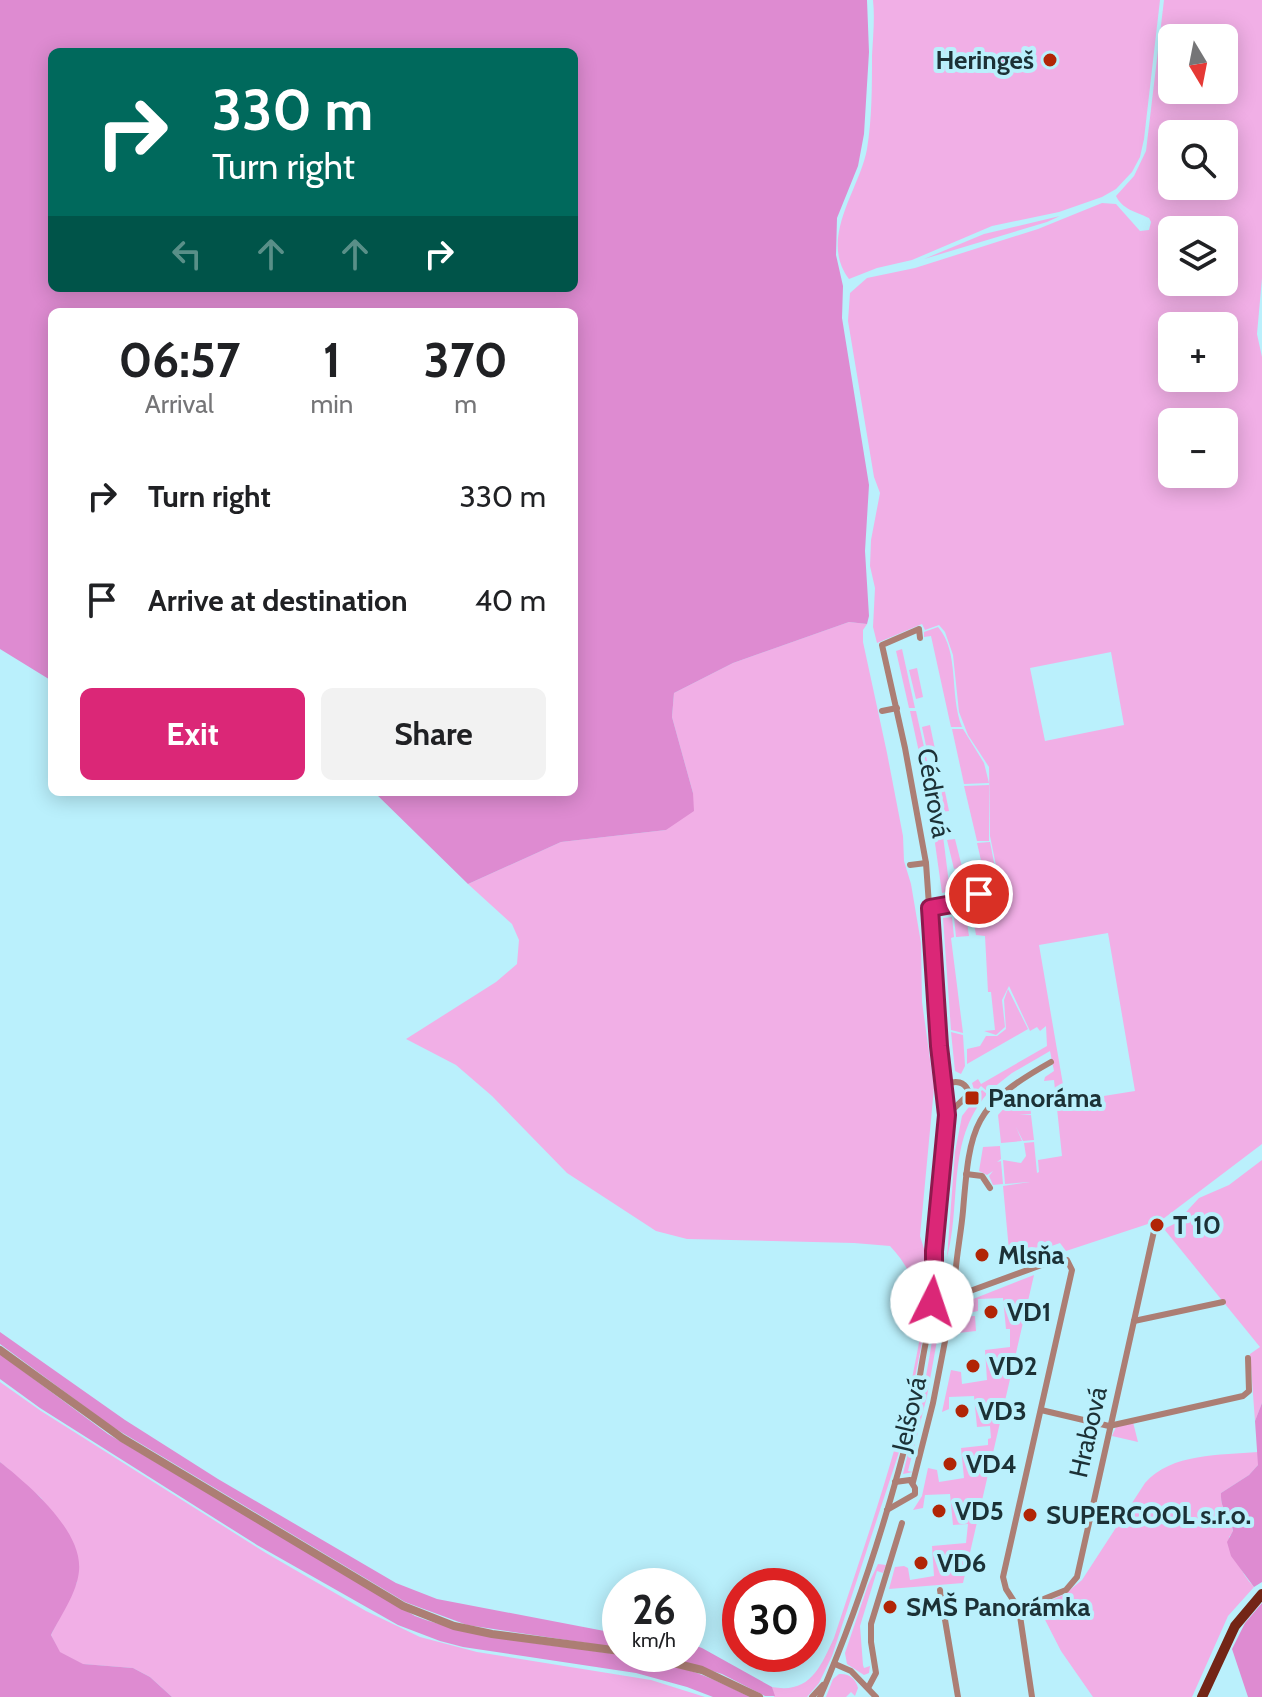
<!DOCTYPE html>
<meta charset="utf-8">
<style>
:root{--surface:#fff;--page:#f2f2f2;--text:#202124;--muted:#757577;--accent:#db2777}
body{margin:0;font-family:Cabin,sans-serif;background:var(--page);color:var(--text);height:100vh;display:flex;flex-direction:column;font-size:30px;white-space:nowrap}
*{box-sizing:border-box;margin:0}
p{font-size:26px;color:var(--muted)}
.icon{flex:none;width:44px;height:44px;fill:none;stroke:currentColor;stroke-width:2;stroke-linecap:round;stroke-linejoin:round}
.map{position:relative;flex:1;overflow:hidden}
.side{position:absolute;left:48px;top:308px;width:530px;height:488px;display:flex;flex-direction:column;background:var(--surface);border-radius:12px;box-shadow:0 4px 20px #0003}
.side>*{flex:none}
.hud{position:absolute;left:48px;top:48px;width:530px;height:244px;border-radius:12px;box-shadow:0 4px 20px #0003;background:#00695c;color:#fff;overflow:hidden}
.needle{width:52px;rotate:170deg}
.buttons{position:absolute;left:1158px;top:24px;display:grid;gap:16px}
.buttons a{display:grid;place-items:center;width:80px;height:80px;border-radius:12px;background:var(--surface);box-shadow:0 4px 20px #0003;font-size:40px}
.speed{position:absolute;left:602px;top:1568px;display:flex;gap:16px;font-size:40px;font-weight:700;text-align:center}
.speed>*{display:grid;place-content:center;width:104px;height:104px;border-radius:50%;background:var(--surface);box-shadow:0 4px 20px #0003;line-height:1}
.speed small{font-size:20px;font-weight:400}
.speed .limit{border:12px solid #d22;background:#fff;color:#111}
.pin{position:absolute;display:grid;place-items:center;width:68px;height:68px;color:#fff;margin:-34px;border:4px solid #fff;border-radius:50%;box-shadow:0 2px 8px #0007}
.me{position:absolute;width:88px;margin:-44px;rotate:4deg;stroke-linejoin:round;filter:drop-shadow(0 0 6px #0008)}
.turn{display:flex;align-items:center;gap:28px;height:168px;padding:0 32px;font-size:36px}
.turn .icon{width:104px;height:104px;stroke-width:2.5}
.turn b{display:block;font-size:56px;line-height:68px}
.lanes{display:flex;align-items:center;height:76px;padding:0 32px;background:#0003;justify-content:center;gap:40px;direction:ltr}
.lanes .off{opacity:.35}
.eta{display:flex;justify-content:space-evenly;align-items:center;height:136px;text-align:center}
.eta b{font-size:48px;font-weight:700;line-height:56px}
.primary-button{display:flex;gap:16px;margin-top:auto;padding:16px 32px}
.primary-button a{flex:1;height:92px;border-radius:12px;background:var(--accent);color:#fff;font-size:32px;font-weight:700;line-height:92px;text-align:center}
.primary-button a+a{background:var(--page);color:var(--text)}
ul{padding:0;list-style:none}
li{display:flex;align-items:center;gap:24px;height:104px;padding:0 32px}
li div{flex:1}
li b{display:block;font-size:30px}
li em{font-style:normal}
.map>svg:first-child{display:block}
.green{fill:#f1afe6;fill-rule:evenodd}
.forest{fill:#de8bd1;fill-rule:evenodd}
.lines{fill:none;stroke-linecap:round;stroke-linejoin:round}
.minor{stroke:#ac7e74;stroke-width:6}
.tertiary{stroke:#ac7e74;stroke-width:8}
.primary{stroke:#732516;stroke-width:10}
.route-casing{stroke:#8e194d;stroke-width:20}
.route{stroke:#db2777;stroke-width:14}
.poi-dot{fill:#b12506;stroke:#baf0fc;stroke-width:3}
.labels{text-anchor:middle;stroke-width:8;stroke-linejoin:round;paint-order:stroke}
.poi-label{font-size:26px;font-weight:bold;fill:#1c3136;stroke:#baf0fc;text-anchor:start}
.street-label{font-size:26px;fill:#1c3136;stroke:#baf0fc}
</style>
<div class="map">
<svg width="1262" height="1697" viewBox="0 0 1262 1697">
<rect width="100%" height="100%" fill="#baf0fc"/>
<g class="green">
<path d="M873 0H1160L1144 139 1140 157 1132 172 1116 189 1102 197 1059 212 992 226 912 260 877 268 849 279C818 238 860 189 867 149 872 119 872 87 872 56 873 37 875 18 873 0Z"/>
<path d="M1164 0H1262V278L1257 334 1262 357V1144L1163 1219 1066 1251 1060 1243 1010 1261 1003 1186 1030 1182 1005 1184 1003 1160 1021 1163 1026 1156 1024 1143 1034 1142 1037 1173 1039 1172 1038 1160 1062 1156 1054 1080 1044 1081 1045 1077 1054 1071 1050 1051 1012 1073 988 1092 981 1086 975 1093 972 1083 978 1079 981 1084 1047 1046 1046 1026 1040 1031 1037 1027 1030 1031 1009 986 1002 1000 1005 1027 996 1035 984 1031 995 1030 991 992H988L985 936 976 935 971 907 995 899V891L1001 890 990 836 989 767 968 735 959 712 953 655 945 632 939 625 925 630 922 624 877 643 873 627 875 588 870 566 871 540 880 493 874 477 848 321 850 293 867 278 915 268 1038 229 1102 203 1116 204 1140 231 1149 230 1151 222 1149 218C1136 212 1122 209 1116 196L1134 176 1146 151ZM1172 38H1224V90H1172ZM1172 134H1224V186H1172ZM1172 230H1224V282H1172ZM1172 326H1224V378H1172ZM1172 422H1224V474H1172ZM1111 652 1124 725 1045 741 1030 668ZM1108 933 1135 1091 1066 1102 1039 945Z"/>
<path d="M1060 216 1047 222 924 259 984 234Z"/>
<path d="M849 622 867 624 863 630V642L887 753 903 836 904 861 911 884 921 943 922 1002 934 1088 920 1236 930 1268V1283L925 1301 928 1313 901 1446 832 1656 819 1683 807 1697H774L772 1687C810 1694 820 1668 834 1638 862 1552 893 1467 912 1379 916 1356 924 1328 920 1305 916 1282 906 1263 890 1246L854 1243 687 1239 656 1231 567 1173 492 1096 456 1065 406 1039 496 982 517 964 519 940 512 924 468 884 561 842 666 830 693 793 672 717 674 693 733 663Z"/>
<path d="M938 627C960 652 949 695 962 727H951L931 636 924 637V632Z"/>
<path d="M902 649 915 708H909L896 651Z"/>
<path d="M917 668 923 697 916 699 909 670Z"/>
<path d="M910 711H916L928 765 922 766Z"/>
<path d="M930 725 936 754 928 755 922 727Z"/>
<path d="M952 729H963L984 763 989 783 964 784Z"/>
<path d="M929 768 941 824 934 832 923 769Z"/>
<path d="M943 782 949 811 941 812 935 783Z"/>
<path d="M989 785V841H977L964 786Z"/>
<path d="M942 828 950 891 942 893 934 836Z"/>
<path d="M955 839 962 867 954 869 947 840Z"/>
<path d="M990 842 999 888 988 891 977 843Z"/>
<path d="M966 915 969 936 956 937 954 917Z"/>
<path d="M952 917 954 937 951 938 963 1033 951 1030 943 918Z"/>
<path d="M1008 989 1028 1029 967 1064V1049L980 1046 986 1036H997L1006 1029 1004 1000Z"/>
<path d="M951 1032 963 1035 965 1066 961 1074 955 1071Z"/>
<path d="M982 1090 987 1094C946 1142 962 1201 947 1258L955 1152 962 1116Z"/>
<path d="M1030 1103 1031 1114 1019 1115H1031L1034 1140 1023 1141 1016 1127 1022 1141 1001 1143 998 1115 1007 1105Z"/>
<path d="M1000 1146 1001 1159 997 1162 1001 1161 1003 1184 993 1185 989 1176 993 1171 987 1175 979 1171 983 1147Z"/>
<path d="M1262 1160V1403L1255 1421 1250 1354 1260 1347 1164 1229 1176 1223 1199 1198 1229 1185Z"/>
<path d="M1034 1275 963 1583 889 1589 895 1567 904 1566 908 1568 910 1580 934 1576 932 1546 966 1543 968 1524 953 1525 950 1494 925 1495 923 1508 913 1510 922 1496 928 1468 937 1470 939 1482 964 1478 961 1448 988 1445V1439L991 1438 990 1426 977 1427 974 1396 949 1397V1409L942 1412 951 1370 961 1372 962 1384 987 1380 985 1350 1010 1347V1329H1006L1003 1298 978 1299V1311L964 1314 968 1301Z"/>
<path d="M945 1315 949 1319 950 1324H940L927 1396 908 1471 913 1472 903 1474 924 1388 935 1324Z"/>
<path d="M975 1316 976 1331 958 1333 956 1339 962 1317Z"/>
<path d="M0 1382 41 1411 266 1553 366 1611 420 1637 477 1652 651 1680 705 1697H172L150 1677 133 1668 82 1664 59 1652 51 1635 77 1582 70 1537 41 1498 0 1462Z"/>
<path d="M1133 1422 1138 1442 1112 1436 1116 1427Z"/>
<path d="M1258 1452V1465L1249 1475 1221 1493C1220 1511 1230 1514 1233 1532L1229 1537C1235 1555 1240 1573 1254 1587L1228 1616 1192 1697H1093L1061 1651 1038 1606 1065 1594 1082 1580 1145 1483C1171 1453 1221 1455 1258 1452Z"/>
<path d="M878 1564 886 1565 883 1573 877 1571 860 1626 863 1665 864 1668 870 1666 869 1673 864 1675 847 1664 845 1653 868 1585Z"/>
<path d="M839 1674C849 1673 856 1679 858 1688L855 1696 851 1692 846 1697H826L833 1679Z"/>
</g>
<g class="forest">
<path d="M0 0H867L869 52 864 134 858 166 837 218 836 255 843 286 842 318 869 485 865 551 869 616 867 624 849 622 733 663 674 693 672 717 693 793 694 811 666 830 561 842 468 884 374 792H574V312H52V681L0 649ZM52 52H574V288H52Z"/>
<path d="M0 1332 125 1420 218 1479 396 1583 437 1599 620 1634V1648L467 1625 405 1602 111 1426 0 1344Z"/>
<path d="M0 1354 108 1434 415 1616C503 1649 598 1643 688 1670 710 1677 730 1687 750 1697H713L687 1687 636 1673 463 1647 440 1641 398 1625 257 1545 40 1408 0 1379Z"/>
<path d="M1262 1403V1582L1254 1587 1231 1556 1227 1542 1233 1531C1230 1513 1220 1511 1221 1493L1249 1475 1258 1465 1255 1421Z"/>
<path d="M0 1462C29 1485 83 1531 79 1571 77 1593 61 1615 51 1635L60 1652 83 1664 133 1668 150 1677 172 1697H0Z"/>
<path d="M1262 1603V1697H1248L1232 1649 1245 1623Z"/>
<path d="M688 1643 702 1648 772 1687 775 1696H765L722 1674 659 1654H688Z"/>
</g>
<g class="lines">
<g class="minor">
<path d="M920 638 919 629 882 645 905 748 926 863 939 1046 946 1093 934 1288C929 1295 930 1302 937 1308"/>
<path d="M882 711 897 708"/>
<path d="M910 865 926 863"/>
<path d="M930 908 980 899 978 893"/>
<path d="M946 1090 948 1084C956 1080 964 1082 968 1090L967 1096 947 1115"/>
<path d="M966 1174 982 1176 990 1188"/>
<path d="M934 1288 945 1284 956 1292 955 1303 944 1310"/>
<path d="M1134 1321 1223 1302"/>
<path d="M1041 1410 1109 1426 1243 1396 1249 1391 1248 1358"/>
<path d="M913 1482 933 1403 946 1336 953 1322 947 1310"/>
<path d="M887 1510 915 1494V1488L910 1480 895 1482"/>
<path d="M940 1590 958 1697"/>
<path d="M1019 1609 1066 1590 1077 1577 1154 1231"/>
<path d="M835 1664 851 1671 876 1697"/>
<path d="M868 1688 876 1673 871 1642V1624L902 1523"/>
<path d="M812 1697 823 1685"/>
<path d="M820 1697C859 1607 889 1512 913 1416 920 1385 923 1335 937 1308"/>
<path d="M1032 1697 1019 1609 1006 1589 1003 1577 1072 1270 1067 1260 1058 1259 970 1291 956 1292 955 1279C956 1257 961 1234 963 1211 970 1124 973 1106 1051 1062"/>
</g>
<g class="tertiary">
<path d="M0 1350 122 1438 403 1606 454 1626 492 1634 620 1651"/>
<path d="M637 1654 702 1670 759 1697"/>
</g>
<path class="primary" d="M1202 1697 1235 1626 1262 1594"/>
</g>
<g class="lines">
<g class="route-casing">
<path id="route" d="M932 1302V1291L942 1284 934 1272V1251L947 1115 939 1046 930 908 980 899 979 894"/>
</g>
<use href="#route" class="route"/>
</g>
<g class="poi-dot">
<circle cx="1050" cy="60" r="8"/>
<rect x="964" y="1090" width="16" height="16" rx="4"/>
<circle cx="1157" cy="1225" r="8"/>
<circle cx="982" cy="1255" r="8"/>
<circle cx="991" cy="1312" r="8"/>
<circle cx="973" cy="1366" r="8"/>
<circle cx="962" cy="1411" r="8"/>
<circle cx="950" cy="1464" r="8"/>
<circle cx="939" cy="1511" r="8"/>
<circle cx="1030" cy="1515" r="8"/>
<circle cx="921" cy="1563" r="8"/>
<circle cx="890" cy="1607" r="8"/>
</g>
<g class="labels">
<g class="poi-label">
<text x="1034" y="69" text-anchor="end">Heringeš</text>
<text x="988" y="1107">Panoráma</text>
<text x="1173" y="1234">T 10</text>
<text x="998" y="1264">Mlsňa</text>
<text x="1007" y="1321">VD1</text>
<text x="989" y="1375">VD2</text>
<text x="978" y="1420">VD3</text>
<text x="966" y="1473">VD4</text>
<text x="955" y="1520">VD5</text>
<text x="1046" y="1524">SUPERCOOL s.r.o.</text>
<text x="937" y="1572">VD6</text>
<text x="906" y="1616">SMŠ Panorámka</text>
</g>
<g class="street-label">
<text transform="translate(934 793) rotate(80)" y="9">Cédrová</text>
<text transform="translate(909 1414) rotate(-77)" y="9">Jelšová</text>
<text transform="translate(1088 1432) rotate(-77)" y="9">Hrabová</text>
</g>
</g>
</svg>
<div class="buttons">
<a><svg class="needle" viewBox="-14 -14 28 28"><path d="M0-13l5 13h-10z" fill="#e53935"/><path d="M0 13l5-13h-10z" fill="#757577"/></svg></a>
<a><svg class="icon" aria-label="search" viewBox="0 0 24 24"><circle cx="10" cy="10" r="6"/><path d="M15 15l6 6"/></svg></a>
<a><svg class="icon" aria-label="layers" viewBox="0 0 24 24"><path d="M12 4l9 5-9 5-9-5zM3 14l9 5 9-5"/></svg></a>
<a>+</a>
<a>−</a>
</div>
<div class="speed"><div>26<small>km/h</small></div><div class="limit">30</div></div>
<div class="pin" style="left:979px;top:894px;background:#d93025"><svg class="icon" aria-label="arrive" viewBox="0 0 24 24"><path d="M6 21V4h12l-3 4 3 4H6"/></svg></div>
<svg class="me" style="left:932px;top:1302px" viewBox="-20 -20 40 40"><circle r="19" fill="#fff"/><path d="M0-13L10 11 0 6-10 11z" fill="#db2777"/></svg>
<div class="hud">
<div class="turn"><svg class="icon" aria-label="right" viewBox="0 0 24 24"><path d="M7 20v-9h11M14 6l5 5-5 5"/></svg><div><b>330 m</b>Turn right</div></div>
<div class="lanes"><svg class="icon off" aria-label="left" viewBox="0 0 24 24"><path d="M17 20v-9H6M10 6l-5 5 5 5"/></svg><svg class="icon off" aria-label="ahead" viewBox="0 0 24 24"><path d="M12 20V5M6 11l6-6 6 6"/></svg><svg class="icon off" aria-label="ahead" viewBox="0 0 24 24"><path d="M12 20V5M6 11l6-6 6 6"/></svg><svg class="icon" aria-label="right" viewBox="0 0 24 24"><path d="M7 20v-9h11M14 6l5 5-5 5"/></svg></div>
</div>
<section class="side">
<div class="eta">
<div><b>06:57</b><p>Arrival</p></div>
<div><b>1</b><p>min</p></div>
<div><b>370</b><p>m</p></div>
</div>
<ul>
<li><svg class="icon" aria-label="right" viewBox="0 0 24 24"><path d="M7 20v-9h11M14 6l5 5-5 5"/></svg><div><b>Turn right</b></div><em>330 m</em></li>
<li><svg class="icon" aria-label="arrive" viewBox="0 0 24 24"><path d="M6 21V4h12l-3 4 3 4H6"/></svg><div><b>Arrive at destination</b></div><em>40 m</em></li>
</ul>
<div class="primary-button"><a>Exit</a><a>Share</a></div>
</section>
</div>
